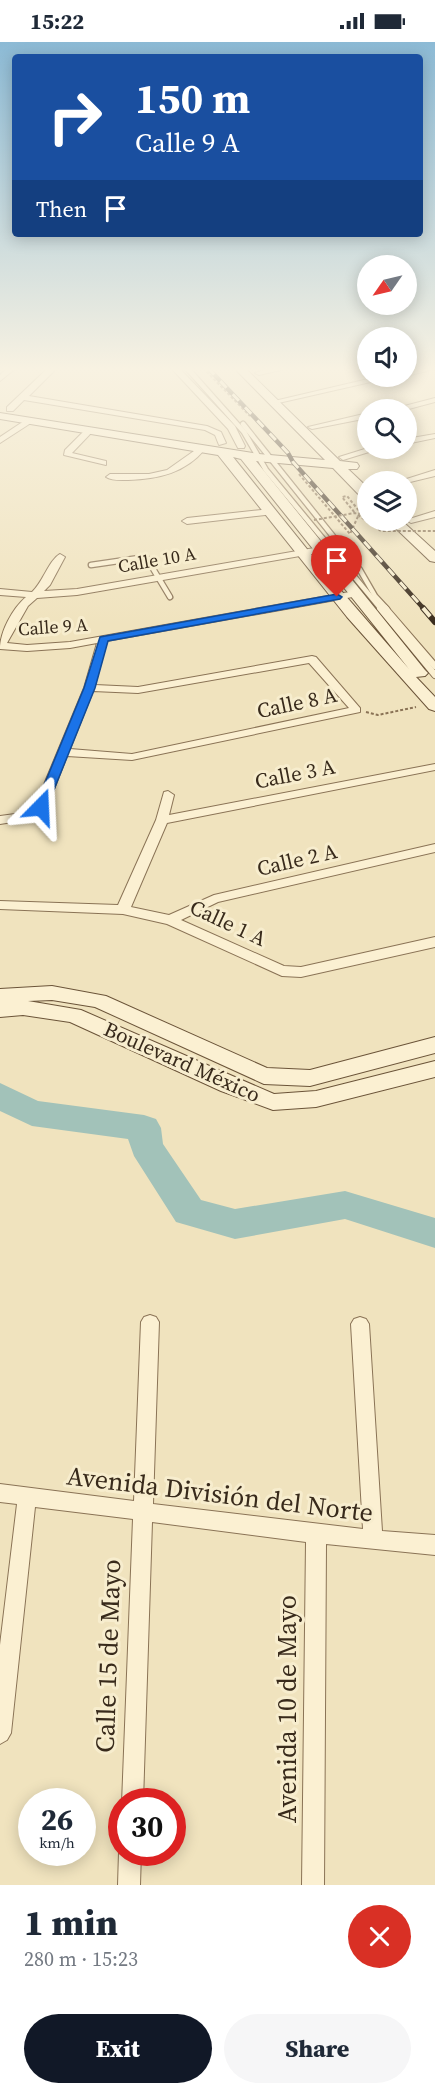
<!DOCTYPE html>
<meta charset="utf-8">
<style>
:root{--surface:#fff;--page:#f6f6f7;--text:#1f2937;--muted:#747a83;--accent:#111827}
body{margin:0;font-family:"Source Serif 4",serif;background:var(--page);color:var(--text);height:100vh;display:flex;flex-direction:column;font-size:22px;white-space:nowrap}
*{box-sizing:border-box;margin:0}
p{font-size:20px;color:var(--muted)}
.icon{flex:none;width:33px;height:33px;fill:none;stroke:currentColor;stroke-width:2;stroke-linecap:round;stroke-linejoin:round}
.map{position:relative;height:1843px;overflow:hidden}
.sheet{display:flex;flex-direction:column;background:var(--surface);flex:1}
.sheet>*{flex:none}
.hud{position:absolute;left:12px;top:12px;width:411px;height:183px;border-radius:6px;box-shadow:0 3px 15px #0003;background:#1a4fa0;color:#fff;overflow:hidden}
.needle{width:39px;rotate:236deg}
.tools{position:absolute;left:357px;top:213px;display:grid;gap:12px}
.tools a{display:grid;place-items:center;width:60px;height:60px;border-radius:50%;background:var(--surface);box-shadow:0 3px 15px #0003;font-size:30px}
.speed{position:absolute;left:18px;top:1746px;display:flex;gap:12px;font-size:30px;font-weight:700;text-align:center}
.speed>*{display:grid;place-content:center;width:78px;height:78px;border-radius:50%;background:var(--surface);box-shadow:0 3px 15px #0003;line-height:1}
.speed small{font-size:15px;font-weight:400}
.speed .limit{border:9px solid #d22;background:#fff;color:#111}
.pin{position:absolute;display:grid;place-items:center;width:51px;height:51px;color:#fff;margin:-62px -26px;border-radius:50% 50% 50% 0;rotate:-45deg;box-shadow:0 0 6px #0007}
.pin .icon{rotate:45deg}
.me{position:absolute;width:66px;margin:-33px;rotate:21deg;stroke-linejoin:round;filter:drop-shadow(0 0 4px #0008)}
.turn{display:flex;align-items:center;gap:21px;height:126px;padding:0 24px;font-size:27px}
.turn .icon{width:78px;height:78px;stroke-width:2.5}
.turn b{display:block;font-size:42px;line-height:51px}
.then{display:flex;align-items:center;height:57px;padding:0 24px;background:#0003;gap:12px;font-size:22px}
.round{display:grid;place-items:center;flex:none;width:63px;height:63px;border-radius:32px;background:var(--page)}
.headline{display:flex;align-items:center;justify-content:space-between;height:102px;padding:0 24px}
h1{font-size:36px;font-weight:800;line-height:45px}
.cta{display:flex;gap:12px;margin-top:auto;padding:12px 24px}
.cta a{flex:1;height:69px;border-radius:36px;background:var(--accent);color:#fff;font-size:24px;font-weight:800;line-height:69px;text-align:center}
.cta a+a{background:var(--page);color:var(--text)}
.status{display:flex;justify-content:space-between;align-items:center;height:42px;padding:0 30px;background:var(--surface);direction:ltr}
.status svg{height:16px;fill:currentColor}
.map>svg:first-child{display:block}
.lines{fill:none;stroke-linecap:round;stroke-linejoin:round}
.river{fill:#a2c2b9;fill-rule:evenodd}
.lane-far1-casing{stroke:#8a7356;stroke-width:7}
.lane-casing{stroke:#8a7356;stroke-width:8}
.street-casing{stroke:#8a7356;stroke-width:2}
.secondary-casing{stroke:#6b5439;stroke-width:2}
.path{stroke:#8a7356;stroke-width:2;stroke-dasharray:3 2;stroke-linecap:butt}
.lane-far1{stroke:#fbf0d2;stroke-width:4.5}
.lane{stroke:#fbf0d2;stroke-width:6}
.street{fill:#fbf0d2;fill-rule:evenodd}
.secondary{fill:#fbf0d2;fill-rule:evenodd}
.rail-far1-casing{stroke:#382a1b;stroke-width:4.5}
.rail-casing{stroke:#382a1b;stroke-width:6}
.rail-far1{stroke:#f7edce;stroke-width:3;stroke-dasharray:9;stroke-linecap:butt}
.rail{stroke:#f7edce;stroke-width:4;stroke-dasharray:11;stroke-linecap:butt}
.path-bridge{stroke:#8a7356;stroke-width:2;stroke-dasharray:3 2;stroke-linecap:butt}
.route{fill:#1a73e8;stroke:#114b97;stroke-width:1.5}
.labels{text-anchor:middle;stroke-width:6;stroke-linejoin:round;paint-order:stroke}
.far-street-label{font-size:18px;fill:#382a1b;stroke:#f7edce}
.street-label{font-size:21px;fill:#382a1b;stroke:#f7edce}
.near-street-label{font-size:26px;fill:#382a1b;stroke:#f7edce}
</style>
<div class="status"><b>15:22</b><svg viewBox="0 0 49 12"><path d="M0 12V9h3v3zM5 12V6h3v6zM10 12V3h3v9zM15 12V0h3v12zM26 1h20v11H26zM47 4h2v5h-2z"/></svg></div>
<div class="map">
<svg width="435" height="1843" viewBox="0 0 435 1843">
<rect width="100%" height="100%" fill="#f0e3be"/>
<g class="lines">
<path class="river" d="M0 1041 38 1059 144 1073 156 1077 161 1086 163 1102 201 1158 235 1167 345 1149 435 1176V1206L345 1177 235 1197 176 1180 134 1114 128 1097 32 1084 0 1069Z"/>
<g class="lane-far1-casing">
<g id="lane-far1">
<path d="M187 326 244 390 266 428 381 567"/>
<path d="M243 382 360 528 375 554 387 567"/>
<path d="M91 523 146 515 170 555"/>
</g>
</g>
<g class="lane-casing">
<g id="lane">
<path d="M380 566 435 633"/>
<path d="M385 566 435 624"/>
</g>
</g>
<g class="street-casing">
<g id="street">
<path d="M7 326H16L0 339V333Z"/>
<path d="M48 326H57L29 354 207 384 221 390 226 401 219 403 215 393 205 388 24 358 13 369H7V365Z"/>
<path d="M171 326H179L235 384 245 404 244 406H238L228 387Z"/>
<path d="M272 326H289L259 333 255 331Z"/>
<path d="M421 326 435 327 406 334V330Z"/>
<path d="M381 334H397L274 362 270 360Z"/>
<path d="M435 356V360L405 368H389Z"/>
<path d="M368 371V376L312 387 308 385Z"/>
<path d="M27 377 34 379 0 401V395Z"/>
<path d="M87 386 94 388 72 411 106 419V423L64 413 65 408Z"/>
<path d="M435 392V396L406 402V397Z"/>
<path d="M201 404 205 407C185 431 159 437 128 438 121 438 112 439 106 435L110 432H149L167 428Z"/>
<path d="M368 406H382L343 418 339 415Z"/>
<path d="M435 428V434L406 441 397 440Z"/>
<path d="M271 467 274 468V472L187 482 182 479 187 476Z"/>
<path d="M435 469V475L411 481 406 478Z"/>
<path d="M320 505 323 506V510L77 553 37 556 28 564 7 601 27 603 70 600 355 549 360 552 358 554 107 599 95 643 138 645 312 614 316 615 360 666V670L132 718 67 714 47 765 38 776 0 782V774L30 770 35 764 84 646 97 601 70 606 27 609 0 607C0 590 12 567 26 555L0 553V547L32 550C43 540 49 518 60 512L65 515 50 543 44 549 77 547ZM309 621 349 666 132 712 70 707 93 649 138 651Z"/>
<path d="M435 722V728L167 781 131 865 169 873 214 853 435 802V810L218 860 181 878 284 924 301 925 435 895V905L301 935 282 934 167 882 123 872 0 867V859L118 863 156 778 164 750 168 749 174 753 169 773Z"/>
<path d="M150 1273 156 1275 159 1280 153 1462 363 1487 351 1282 354 1277 360 1275 366 1277 369 1282 382 1489 435 1493V1513L326 1502 324 1843H302L306 1500 152 1480 143 1760 122 1761 133 1477 35 1465 11 1691 7 1698 0 1702V1603L17 1462 0 1460V1442L134 1459 141 1280 144 1275Z"/>
<path d="M122 1804V1810H141L140 1843H118L119 1810Z"/>
</g>
</g>
<g class="secondary-casing">
<g id="secondary">
<path d="M234 326H245L340 419 357 421 359 424 357 427H348L368 446V458L363 457 333 426 256 419 425 628 428 631 425 634 416 635 435 655V669L429 667 347 575 218 413 0 377V371L259 412 325 418ZM233 415 241 417 409 627 331 537Z"/>
<path d="M387 478H401L435 509V520L430 519Z"/>
<path d="M52 944 106 954 267 1026 310 1028 435 995V1011L310 1044 264 1042 95 965 52 958 28 959 81 968 274 1052 316 1049 435 1019V1035L316 1065 273 1068 221 1049 70 980 23 973 0 975V947Z"/>
</g>
</g>
<g class="path">
<path d="M203 326 250 374"/>
<path d="M299 432 350 492 360 470 347 454 342 455 355 471"/>
<path d="M366 670 378 673 416 665"/>
</g>
<use href="#lane-far1" class="lane-far1"/>
<use href="#lane" class="lane"/>
<use href="#street" class="street"/>
<use href="#secondary" class="secondary"/>
<g class="rail-far1-casing">
<path id="rail-far1" d="M208 326 288 411 293 420 424 567"/>
</g>
<g class="rail-casing">
<path id="rail" d="M423 566 435 580"/>
</g>
<use href="#rail-far1" class="rail-far1"/>
<use href="#rail" class="rail"/>
<path class="path-bridge" d="M314 478 355 471 381 489H435"/>
</g>
<linearGradient id="sky" x2="0" y2="1"><stop stop-color="#8cbad5"/><stop offset="0.56" stop-color="#f8f2e2"/><stop offset="1" stop-color="#f8f2e2" stop-opacity="0"/></linearGradient>
<rect width="435" height="584" fill="url(#sky)"/>
<path class="route" d="M337 552 342 555 340 557 108 599 95 646 47 765 41 769 37 767 35 765 84 646 100 595Z"/>
<g class="labels">
<g class="far-street-label">
<text transform="translate(157 518) rotate(-10)" y="6">Calle 10 A</text>
<text transform="translate(53 585) rotate(-4)" y="6">Calle 9 A</text>
</g>
<g class="street-label">
<text transform="translate(297 661) rotate(-12)" y="7">Calle 8 A</text>
<text transform="translate(295 732) rotate(-11)" y="7">Calle 3 A</text>
<text transform="translate(297 818) rotate(-13)" y="7">Calle 2 A</text>
<text transform="translate(228 881) rotate(25)" y="7">Calle 1 A</text>
<text transform="translate(182 1020) rotate(24)" y="7">Boulevard México</text>
</g>
<g class="near-street-label">
<text transform="translate(220 1452) rotate(7)" y="9">Avenida División del Norte</text>
<text transform="translate(108 1614) rotate(-88)" y="9">Calle 15 de Mayo</text>
<text transform="translate(287 1667) rotate(-90)" y="9">Avenida 10 de Mayo</text>
</g>
</g>
</svg>
<div class="tools">
<a><svg class="needle" viewBox="-14 -14 28 28"><path d="M0-13l5 13h-10z" fill="#e53935"/><path d="M0 13l5-13h-10z" fill="#747a83"/></svg></a>
<a><svg class="icon" aria-label="sound" viewBox="0 0 24 24"><path d="M4 9h4l5-4v14l-5-4H4zM17 9q2 3 0 6"/></svg></a>
<a><svg class="icon" aria-label="search" viewBox="0 0 24 24"><circle cx="10" cy="10" r="6"/><path d="M15 15l6 6"/></svg></a>
<a><svg class="icon" aria-label="layers" viewBox="0 0 24 24"><path d="M12 4l9 5-9 5-9-5zM3 14l9 5 9-5"/></svg></a>
</div>
<div class="speed"><div>26<small>km/h</small></div><div class="limit">30</div></div>
<div class="pin" style="left:337px;top:555px;background:#d93025"><svg class="icon" aria-label="arrive" viewBox="0 0 24 24"><path d="M6 21V4h12l-3 4 3 4H6"/></svg></div>
<svg class="me" style="left:41px;top:765px" viewBox="-20 -20 40 40"><path d="M0-17L14 15 0 8-14 15z" fill="#1a73e8" stroke="#fff" stroke-width="4"/></svg>
<div class="hud">
<div class="turn"><svg class="icon" aria-label="right" viewBox="0 0 24 24"><path d="M7 20v-9h11M14 6l5 5-5 5"/></svg><div><b>150 m</b>Calle 9 A</div></div>
<div class="then">Then<svg class="icon" aria-label="arrive" viewBox="0 0 24 24"><path d="M6 21V4h12l-3 4 3 4H6"/></svg></div>
</div>
</div>
<section class="sheet">
<div class="headline"><div><h1>1 min</h1><p>280 m · 15:23</p></div><a class="round" style="background:#d93025;color:#fff"><svg class="icon" aria-label="close" viewBox="0 0 24 24"><path d="M6 6l12 12M18 6L6 18"/></svg></a></div>
<div class="cta"><a>Exit</a><a>Share</a></div>
</section>
